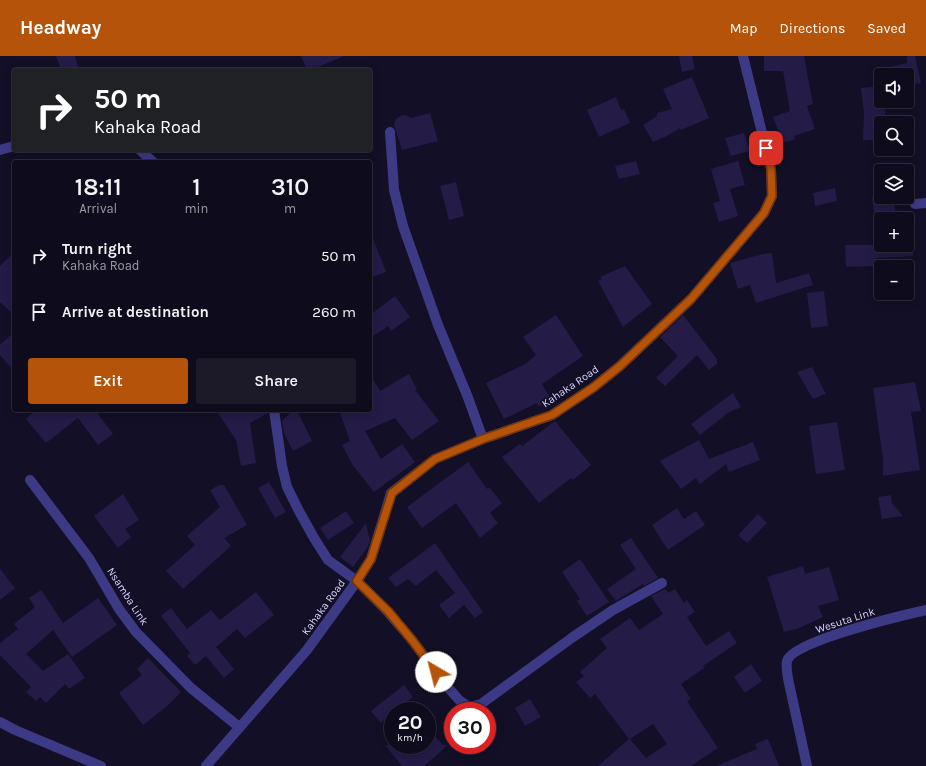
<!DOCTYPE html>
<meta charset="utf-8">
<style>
:root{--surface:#0e0b1c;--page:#1c1929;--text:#f1f3f6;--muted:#9b9ba3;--line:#2e2b3b;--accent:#b45309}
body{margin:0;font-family:Karla,sans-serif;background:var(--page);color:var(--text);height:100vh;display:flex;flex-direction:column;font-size:15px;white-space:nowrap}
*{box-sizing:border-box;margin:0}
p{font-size:13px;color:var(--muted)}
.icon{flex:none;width:22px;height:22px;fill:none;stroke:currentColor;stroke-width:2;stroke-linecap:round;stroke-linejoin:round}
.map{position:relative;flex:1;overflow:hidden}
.panel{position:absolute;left:12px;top:104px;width:360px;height:252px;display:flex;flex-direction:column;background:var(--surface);border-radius:4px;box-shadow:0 2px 10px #0003,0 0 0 1px var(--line)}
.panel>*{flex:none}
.guide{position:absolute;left:12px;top:12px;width:360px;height:84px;border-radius:4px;box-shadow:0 2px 10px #0003,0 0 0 1px var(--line);background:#202124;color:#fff;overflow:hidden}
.controls{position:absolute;left:874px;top:12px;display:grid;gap:8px}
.controls a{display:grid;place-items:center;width:40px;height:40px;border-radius:4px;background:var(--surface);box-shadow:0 2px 10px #0003,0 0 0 1px var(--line);font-size:20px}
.speed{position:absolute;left:384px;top:646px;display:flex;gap:8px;font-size:20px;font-weight:700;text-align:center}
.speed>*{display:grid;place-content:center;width:52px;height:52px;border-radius:50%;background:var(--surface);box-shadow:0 2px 10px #0003,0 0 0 1px var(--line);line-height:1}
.speed small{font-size:10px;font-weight:400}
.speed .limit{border:6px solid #d22;background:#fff;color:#111}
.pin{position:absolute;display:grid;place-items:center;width:34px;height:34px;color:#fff;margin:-17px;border-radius:8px;box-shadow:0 2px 6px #0006}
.me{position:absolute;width:44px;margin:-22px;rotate:323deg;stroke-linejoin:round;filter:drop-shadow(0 0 3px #0008)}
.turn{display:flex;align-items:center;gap:14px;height:84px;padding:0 16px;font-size:18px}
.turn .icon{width:52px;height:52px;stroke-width:2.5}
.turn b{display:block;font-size:28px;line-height:34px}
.eta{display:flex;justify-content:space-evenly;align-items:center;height:68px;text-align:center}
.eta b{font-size:24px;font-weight:600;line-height:28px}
.cta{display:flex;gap:8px;margin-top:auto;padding:8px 16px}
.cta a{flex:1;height:46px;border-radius:4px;background:var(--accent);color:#fff;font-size:16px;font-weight:600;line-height:46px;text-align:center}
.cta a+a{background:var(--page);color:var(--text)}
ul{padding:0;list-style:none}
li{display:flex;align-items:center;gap:12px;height:56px;padding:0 16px}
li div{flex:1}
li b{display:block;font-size:15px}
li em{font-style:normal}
header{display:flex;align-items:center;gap:24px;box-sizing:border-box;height:56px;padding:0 20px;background:var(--accent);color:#fff}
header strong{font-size:19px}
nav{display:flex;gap:22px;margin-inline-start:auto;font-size:14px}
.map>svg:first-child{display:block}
.building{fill:#241b47;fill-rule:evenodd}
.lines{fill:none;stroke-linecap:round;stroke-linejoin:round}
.minor{stroke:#3d3a85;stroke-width:10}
.route-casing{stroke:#753606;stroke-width:10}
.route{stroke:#b45309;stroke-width:7}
.labels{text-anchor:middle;stroke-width:3.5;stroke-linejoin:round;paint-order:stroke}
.street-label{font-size:11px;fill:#d9d4ff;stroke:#130f26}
</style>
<header>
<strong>Headway</strong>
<nav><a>Map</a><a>Directions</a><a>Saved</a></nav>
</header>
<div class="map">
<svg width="926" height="710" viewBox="0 0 926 710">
<rect width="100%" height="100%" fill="#130f26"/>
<g class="building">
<path d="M56 0H75L79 14H61Z"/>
<path d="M301 0H344L311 14H307Z"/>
<path d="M679 0H692L695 13 682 16Z"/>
<path d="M764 0H804L813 48 807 50 815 73 794 80 795 83 783 87 773 61 790 55 783 15H764Z"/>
<path d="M907 0H915L921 27 907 30V19H877L876 14 907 7Z"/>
<path d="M692 21 709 62 681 74 680 72 665 81 653 86 643 69 657 60V57L672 53 663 33Z"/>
<path d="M881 30V45H885V67H881V84H863L864 57 861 32Z"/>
<path d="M616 41 621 54 624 53 630 67 599 81 587 54Z"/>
<path d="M430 57 438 85 402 94 394 69 396 63 402 59 408 60 411 62Z"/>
<path d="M744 77 750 95 731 100 725 82Z"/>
<path d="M636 105 640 118 619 123 615 110Z"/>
<path d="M738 105 745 129 730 133 738 160 719 166 713 147 720 145 711 113Z"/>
<path d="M456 126 464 160 449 164 440 130Z"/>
<path d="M835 132 837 145 815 150 813 137Z"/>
<path d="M872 141H894L896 163H875Z"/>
<path d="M370 177H371L386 216 370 222Z"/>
<path d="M845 189H913V200L876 202V210L846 211Z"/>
<path d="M14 196V259L0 246V210Z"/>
<path d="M772 197 776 227 809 217 813 229 756 247 750 229 738 233 730 207 763 198Z"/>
<path d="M625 210 652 248 623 271 598 225 602 223 600 221Z"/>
<path d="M824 235 828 270 811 272 807 237Z"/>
<path d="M395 240 410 261 391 275 388 270 370 282V259Z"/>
<path d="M556 259 583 300 542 328 551 343 538 350 537 347 504 363 486 327 525 308 536 299 523 281Z"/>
<path d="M683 259 717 303V308L709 314 697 299 665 330 656 322 678 300 660 281Z"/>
<path d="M14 276V315L0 299V289Z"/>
<path d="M812 311 826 338 813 343 797 316Z"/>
<path d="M370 318 380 335 409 318 417 333 415 334 439 365 412 384 395 362 365 375 381 403 402 388 415 406 374 436 352 408 342 389 350 385 339 354H370Z"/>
<path d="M915 326 921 355 911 356 920 414 883 420V403L873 332Z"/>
<path d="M733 337 741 351 728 357 700 379 691 368Z"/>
<path d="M36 354H95L113 378 98 389 78 362 46 387 26 363Z"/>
<path d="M216 354H268V357L250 367 256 407 241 410 236 384Z"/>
<path d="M293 354H297L312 385 293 395 284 377 282 365Z"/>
<path d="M555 365 591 409 573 424 571 422 539 447 502 401 520 388 522 390Z"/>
<path d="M837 366 845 414 816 418 809 370Z"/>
<path d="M699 384 709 403 753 386 760 404 729 416 726 408 700 428 696 422 681 433 660 405Z"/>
<path d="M468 406 487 433 489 431 502 447 490 457 498 467 480 482 456 447 422 472 407 451Z"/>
<path d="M269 426 286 456 275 462 258 432Z"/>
<path d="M219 429H224L247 469 224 482 231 490 183 533 166 515 195 489 187 480 220 451 210 434Z"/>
<path d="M123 438 139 464 125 473 131 481 118 492 94 460Z"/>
<path d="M891 439 892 447 903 460 882 463 878 441Z"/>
<path d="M677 452 684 463 696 455 705 469 668 494 652 469Z"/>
<path d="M346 455 354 467 328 484 320 472Z"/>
<path d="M758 458 767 467 747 487 738 479Z"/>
<path d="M366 467 370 485 367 492 353 511 340 501Z"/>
<path d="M631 482 658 522 644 530 643 528 616 545 607 533 636 513 620 489Z"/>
<path d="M435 487 483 556 475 562 464 549 449 562 439 549 455 537 436 514 416 530 408 523 396 531 388 522Z"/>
<path d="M580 503 609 546 587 560 577 545 580 543 562 516Z"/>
<path d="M803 510 805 518 829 511 839 544 818 550 823 561 797 573 784 576 767 521Z"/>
<path d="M0 513 15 532 0 544Z"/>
<path d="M665 533 669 537 675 533 684 547 687 544 695 556 687 561 706 590 729 575 737 587 703 610 704 612 681 628 691 643 687 645 718 692 691 710H598L629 683 595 638 590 642 576 626 584 620 580 616 607 592 600 583 630 562 639 574 663 558 651 540ZM653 668 667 688 646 702 630 683Z"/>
<path d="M41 534 63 567 98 542 117 569 72 601 53 574 26 598 43 615 68 598 85 622 69 633 65 628 46 647 40 641 36 645 26 636 31 631 0 599V587L18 573 14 568 35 551 29 542Z"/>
<path d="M256 536 274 559 245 582 237 573 216 591 234 613 224 622 206 600 195 609 187 600 190 597 161 560 171 552 187 573 211 554 220 564Z"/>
<path d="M148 602 181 636 166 651 143 669 119 637 142 619 137 613Z"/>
<path d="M751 608 762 625 745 637 734 621Z"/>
<path d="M404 629 413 641 395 655H393V657L381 667 371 655Z"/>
<path d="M530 643 541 661 525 670 515 652Z"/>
<path d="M427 671 443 689H448L424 710H402L385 689H427Z"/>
<path d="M768 683 779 710H716L757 693 755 688Z"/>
</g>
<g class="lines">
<g class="minor">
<path d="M390 76 394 134 403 170 438 269 467 339 483 383"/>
<path d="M0 94 14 90"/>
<path d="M140 94 153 106"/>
<path d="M915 148 926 147"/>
<path d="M274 354 282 410 287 431 299 455 314 482 328 504 357 525 387 555 412 584 444 627 460 645 470 651 481 648 573 581 613 554 662 527"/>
<path d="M30 424 89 502 119 553 136 576 191 632 239 671"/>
<path d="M0 666 15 674 101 710"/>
<path d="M206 710 307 594 357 525 371 503 391 437 435 403 483 383 552 359 594 331 620 310 691 243 764 157 772 140 771 113 743 0"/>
<path d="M807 710C802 687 797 664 792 641 790 630 785 616 787 605 792 585 904 559 926 554"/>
</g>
</g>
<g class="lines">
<g class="route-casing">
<path id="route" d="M436 616 412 584 388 555 357 525 371 503 392 437 435 403 483 383 552 359 594 331 620 310 691 243 764 157 772 140 771 113 766 92"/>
</g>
<use href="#route" class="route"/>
</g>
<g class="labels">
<g class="street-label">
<text transform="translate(570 330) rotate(-34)" y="4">Kahaka Road</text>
<text transform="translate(128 540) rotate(57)" y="4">Nsamba Link</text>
<text transform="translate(323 551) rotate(-54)" y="4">Kahaka Road</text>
<text transform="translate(845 564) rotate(-18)" y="4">Wesuta Link</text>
</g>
</g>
</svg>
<div class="controls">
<a><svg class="icon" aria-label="sound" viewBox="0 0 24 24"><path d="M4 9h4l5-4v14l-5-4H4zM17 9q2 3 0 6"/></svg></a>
<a><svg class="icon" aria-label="search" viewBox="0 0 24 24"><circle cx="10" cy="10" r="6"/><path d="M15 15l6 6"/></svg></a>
<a><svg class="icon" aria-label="layers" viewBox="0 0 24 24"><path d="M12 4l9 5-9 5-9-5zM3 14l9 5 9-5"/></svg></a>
<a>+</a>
<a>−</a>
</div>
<div class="speed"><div>20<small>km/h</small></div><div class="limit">30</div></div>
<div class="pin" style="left:766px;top:92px;background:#d93025"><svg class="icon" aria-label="arrive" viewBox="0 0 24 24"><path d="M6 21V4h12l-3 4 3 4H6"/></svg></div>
<svg class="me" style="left:436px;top:616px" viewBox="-20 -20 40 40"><circle r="19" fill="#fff"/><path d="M0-13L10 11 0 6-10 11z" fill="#b45309"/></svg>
<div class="guide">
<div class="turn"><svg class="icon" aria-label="right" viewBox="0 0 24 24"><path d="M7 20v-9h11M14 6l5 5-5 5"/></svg><div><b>50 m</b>Kahaka Road</div></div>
</div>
<section class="panel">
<div class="eta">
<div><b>18:11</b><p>Arrival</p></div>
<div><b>1</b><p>min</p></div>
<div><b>310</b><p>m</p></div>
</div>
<ul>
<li><svg class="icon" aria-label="right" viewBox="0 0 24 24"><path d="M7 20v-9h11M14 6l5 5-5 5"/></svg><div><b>Turn right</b><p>Kahaka Road</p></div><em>50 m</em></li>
<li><svg class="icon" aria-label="arrive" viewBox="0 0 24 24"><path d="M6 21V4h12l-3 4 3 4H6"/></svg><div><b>Arrive at destination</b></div><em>260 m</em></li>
</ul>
<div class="cta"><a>Exit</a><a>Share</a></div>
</section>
</div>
